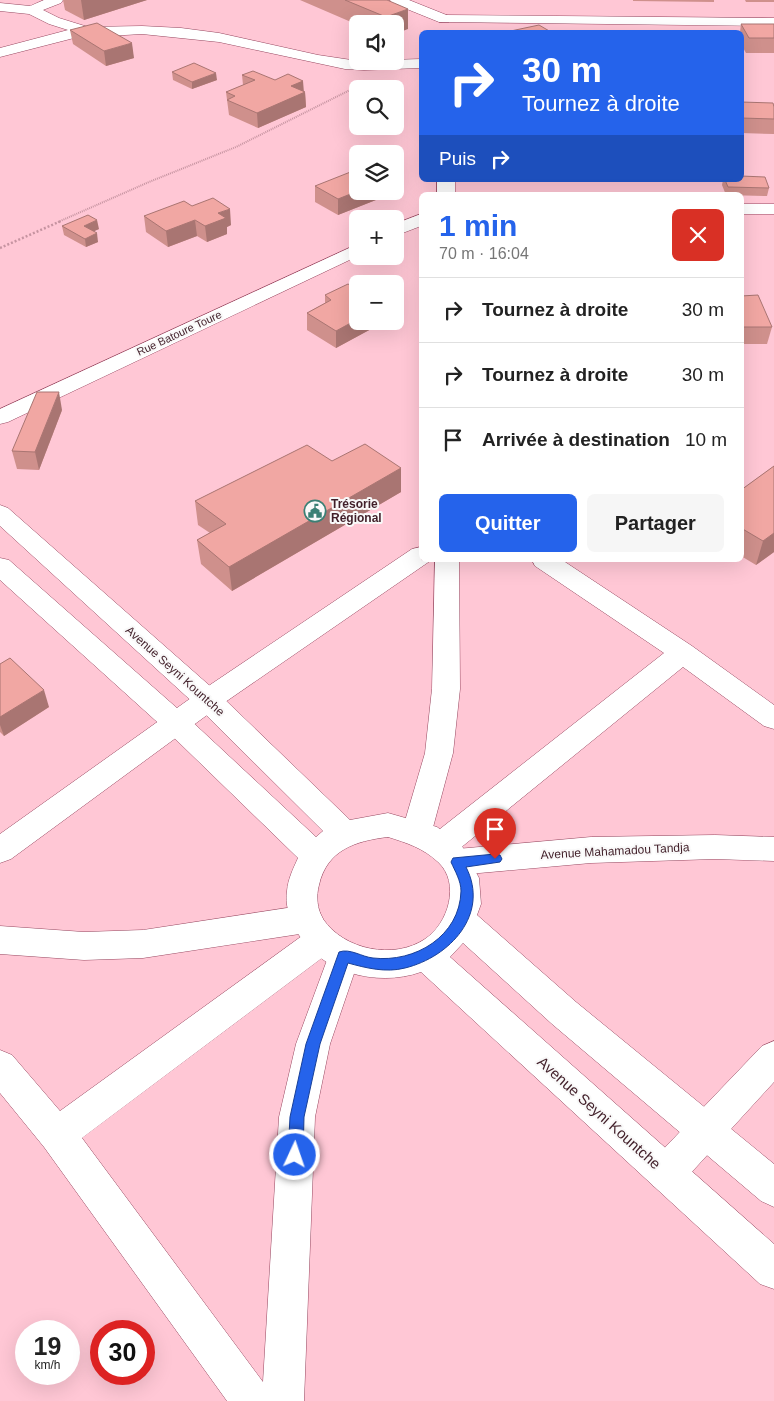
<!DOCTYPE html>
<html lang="fr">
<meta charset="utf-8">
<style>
:root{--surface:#fff;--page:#f6f6f6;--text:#222;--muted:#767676;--line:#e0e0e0;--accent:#2563eb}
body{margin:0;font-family:Arial,sans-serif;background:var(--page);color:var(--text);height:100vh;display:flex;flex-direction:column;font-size:19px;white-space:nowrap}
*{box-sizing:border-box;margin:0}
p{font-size:16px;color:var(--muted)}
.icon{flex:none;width:28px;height:28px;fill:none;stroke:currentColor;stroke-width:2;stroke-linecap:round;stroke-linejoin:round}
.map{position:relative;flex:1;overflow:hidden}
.panel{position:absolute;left:419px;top:192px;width:325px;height:370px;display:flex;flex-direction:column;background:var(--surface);border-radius:8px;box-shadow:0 5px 20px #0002}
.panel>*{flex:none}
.hud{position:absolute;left:419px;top:30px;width:325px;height:152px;border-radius:8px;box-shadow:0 5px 20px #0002;background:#2563eb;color:#fff;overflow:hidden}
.fabs{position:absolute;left:349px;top:15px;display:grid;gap:10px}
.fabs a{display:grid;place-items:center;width:55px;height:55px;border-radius:8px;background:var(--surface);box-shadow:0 5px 20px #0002;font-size:25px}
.speed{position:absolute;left:15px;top:1320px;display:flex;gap:10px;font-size:25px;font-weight:700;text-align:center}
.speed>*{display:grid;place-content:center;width:65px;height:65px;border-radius:50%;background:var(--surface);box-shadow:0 5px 20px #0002;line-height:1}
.speed small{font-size:12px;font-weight:400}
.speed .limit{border:8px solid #d22;background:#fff;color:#111}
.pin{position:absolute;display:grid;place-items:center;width:42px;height:42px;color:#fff;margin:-51px -21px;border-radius:50% 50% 50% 0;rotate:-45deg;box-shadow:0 0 5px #0007}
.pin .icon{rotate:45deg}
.me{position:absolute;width:55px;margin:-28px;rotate:3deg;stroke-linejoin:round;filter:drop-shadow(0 0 4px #0008)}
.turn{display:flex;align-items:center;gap:18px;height:105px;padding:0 20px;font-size:22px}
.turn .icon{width:65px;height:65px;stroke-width:2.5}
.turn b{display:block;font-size:35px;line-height:42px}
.then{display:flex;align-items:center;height:48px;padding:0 20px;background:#0003;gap:10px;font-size:19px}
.round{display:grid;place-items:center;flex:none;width:52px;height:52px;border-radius:8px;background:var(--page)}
.overview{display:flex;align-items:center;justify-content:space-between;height:85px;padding:0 20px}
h1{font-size:30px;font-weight:700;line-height:38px;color:var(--accent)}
.primary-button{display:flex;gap:10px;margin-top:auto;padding:10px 20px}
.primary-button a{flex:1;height:58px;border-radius:8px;background:var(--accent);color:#fff;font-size:20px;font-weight:700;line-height:58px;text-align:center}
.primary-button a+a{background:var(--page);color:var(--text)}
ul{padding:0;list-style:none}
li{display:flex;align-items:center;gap:15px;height:65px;padding:0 20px;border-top:1px solid var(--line)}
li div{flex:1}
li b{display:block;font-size:19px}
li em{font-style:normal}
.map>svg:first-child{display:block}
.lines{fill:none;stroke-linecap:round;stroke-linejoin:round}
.minor-casing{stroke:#974760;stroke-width:1}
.tertiary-casing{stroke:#974760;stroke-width:1}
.secondary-casing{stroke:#974760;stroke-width:1}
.trunk-casing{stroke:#974760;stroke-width:1}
.path-far1{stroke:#c694a1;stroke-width:2;stroke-dasharray:1 1;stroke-linecap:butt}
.path{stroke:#c694a1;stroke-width:2.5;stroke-dasharray:2 2;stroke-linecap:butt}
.minor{fill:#fff;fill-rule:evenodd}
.tertiary{fill:#fff;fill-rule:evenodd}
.secondary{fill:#fff;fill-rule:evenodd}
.trunk{fill:#fff;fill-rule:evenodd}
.wall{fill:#cf908c}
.shaded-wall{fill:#a97572}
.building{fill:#f1a7a3;stroke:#a97572}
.route{fill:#2563eb;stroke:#184099}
.labels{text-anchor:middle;stroke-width:4;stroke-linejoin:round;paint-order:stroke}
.far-street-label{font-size:11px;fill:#411f29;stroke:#f9f9f9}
.poi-label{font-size:12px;font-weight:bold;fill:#411f29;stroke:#f9f9f9;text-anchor:start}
.street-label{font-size:12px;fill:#411f29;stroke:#f9f9f9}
.near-street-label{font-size:15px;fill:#411f29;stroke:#f9f9f9}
</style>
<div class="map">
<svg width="774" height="1401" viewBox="0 0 774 1401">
<rect width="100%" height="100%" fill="#ffc7d5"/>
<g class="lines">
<g class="minor-casing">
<g id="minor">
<path d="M44 0H63L61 3 43 10 59 18 88 27 142 26 181 28 219 33 318 55 358 61 421 59V68L364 70 345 69 219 42 142 34 74 38 0 57V48L68 30 49 24 29 14 0 11V3L30 6Z"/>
<path d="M390 0H409L449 16 451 19 449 22H439L392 3Z"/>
<rect x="741" y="204" width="33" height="10"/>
<path d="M421 214V226L395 236V224Z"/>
<path d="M358 244V256L8 422 0 424V409Z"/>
<path d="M421 547V560L430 561 218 707 11 859 0 863V834L198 693 412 549Z"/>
<path d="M532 560H562L692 646 774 705V729L764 726 683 667 453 854 442 857 431 854 427 845 431 836 664 653 535 566Z"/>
<path d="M307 905 318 909 323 919 319 927 332 930 337 940 335 945 344 942 355 946 360 956 330 1044 315 1117 304 1401H227L44 1147 0 1093V1050L12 1055 60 1111 306 933 143 958 84 960 0 954V926L84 932 143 930ZM330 952 296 1044 279 1117 263 1382 82 1138Z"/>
<path d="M774 1041V1082L679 1186 666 1191 653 1186 648 1173 653 1160 762 1046Z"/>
</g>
</g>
<g class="tertiary-casing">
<g id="tertiary">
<path d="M444 15 774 18V26L439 22 437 19 439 16Z"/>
<rect x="437" y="180" width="18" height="15"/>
<path d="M435 560H459L460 689 453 753 432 831 428 840 417 843 406 840 402 831 425 753 432 689Z"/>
</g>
</g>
<g class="secondary-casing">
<path id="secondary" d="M715 835 774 837V861L715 859 591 863 457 875 446 871 442 862 446 853 457 849 591 837Z"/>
</g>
<g class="trunk-casing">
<path id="trunk" d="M0 505 8 508 218 693 350 820 388 813 437 827 462 846 479 878 481 904 477 915 576 1002 774 1164V1207L761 1201 552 1024 463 943 450 957 774 1244V1289L760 1284 421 972C376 988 317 972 295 928 289 916 285 904 287 891 288 879 293 869 298 858L166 730 0 580V558L9 560 186 716 316 837 323 831 198 707 0 526ZM388 837C407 843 423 848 438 862 461 883 448 924 425 939 394 960 344 950 323 919 317 909 316 896 319 885 327 850 355 841 388 837Z"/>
</g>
<path class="path-far1" d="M58 222 149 182 236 147 350 90"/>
<path class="path" d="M0 248 61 221"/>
<use href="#minor" class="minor"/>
<use href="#tertiary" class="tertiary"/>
<use href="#secondary" class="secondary"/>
<use href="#trunk" class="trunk"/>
</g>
<g class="wall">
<path d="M63 0H147L84 20 65 10Z"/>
<path d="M300 0H387L408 29 395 24H358V25Z"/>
<path d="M633 0H714V2L633 1Z"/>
<path d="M745 0H774V2H746Z"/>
<path d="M741 24H774V53H746L741 44V32H740Z"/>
<path d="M70 30 134 58 106 66 73 44Z"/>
<path d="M172 72 217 80 192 89 173 80Z"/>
<path d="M242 75 275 80 303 81V91L305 92 306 107 258 128 229 115 226 92 243 85Z"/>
<path d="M741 102 774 107V134L741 133Z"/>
<path d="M723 180H741L769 188 767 196 726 195 722 185Z"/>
<path d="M315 186 391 194 338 215 315 202Z"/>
<path d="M192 206 231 225 227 227V234L207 242 197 236 168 247 146 232 144 216Z"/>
<path d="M62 226 99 229 93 231 98 242 86 247 64 235Z"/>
<path d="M325 295 358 321H384V322L336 348 307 330V313L325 303Z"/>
<path d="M741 296 772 327 767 344H741Z"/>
<path d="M62 410 39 470 17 469 12 451Z"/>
<path d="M332 461 401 468V492L232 591 201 564 197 540 210 533 198 525 195 501Z"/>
<path d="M774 466V552L756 565 741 556V490Z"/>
<path d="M0 664 49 707 4 736 0 732Z"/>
</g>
<g class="shaded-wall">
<path d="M81 0H147L84 20Z"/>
<path d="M408 9V29L395 34V24H386V17Z"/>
<path d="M132 43 134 58 106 66 104 51Z"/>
<path d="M216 73 217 80 192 89V82Z"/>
<path d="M303 81 304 93 305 92 306 107 258 128 257 113 291 86Z"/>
<path d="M358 191H391V194L338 215V199Z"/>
<path d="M230 209 231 225 227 227V234L207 242 205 226 218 213Z"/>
<path d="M97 220 99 229 86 235 84 226Z"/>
<path d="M195 220 197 236 168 247 166 231Z"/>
<path d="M97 233 98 242 86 247 85 239Z"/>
<path d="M358 319V321H384V322L336 348V331Z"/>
<path d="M59 392 62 410 39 470 35 452Z"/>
<path d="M401 468V492L232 591 229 567Z"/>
<path d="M774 533V552L756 565 763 541Z"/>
<path d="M44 690 49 707 4 736 0 725V717Z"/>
</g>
<g class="building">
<path d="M345 0H387L408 9 386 17Z"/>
<path d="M97 23 132 43 104 51 70 30Z"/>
<path d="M741 24H774V38H749Z"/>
<path d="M539 25 551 32H506Z"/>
<path d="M194 63 216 73 192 82 172 72Z"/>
<path d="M253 71 275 80 288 74 303 81 291 86 305 92 257 113 227 100 235 96 226 92 255 80 242 75Z"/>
<path d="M741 102 773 103 774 107V119L741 118Z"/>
<path d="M358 169V191L338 199 315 186Z"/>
<path d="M741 176 765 177 769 188 728 187 725 180H741Z"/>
<path d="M213 198 230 209 218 213 226 218 205 226 195 220 166 231 144 216 184 201 192 206Z"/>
<path d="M88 215 97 220 84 226 97 233 85 239 62 226Z"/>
<path d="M348 284 358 289V319L336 331 307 313 331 300 325 295Z"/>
<path d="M758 295 772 327H741V296Z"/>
<path d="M37 392H59L35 452 12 451Z"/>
<path d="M365 444 401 468 229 567 197 540 226 524 195 501 307 445 332 461Z"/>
<path d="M774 466V533L763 541 741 528V490Z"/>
<path d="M10 658 44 690 0 717V664Z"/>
</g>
<path class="route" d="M495 854 500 855 502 859 500 862 466 867C490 914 450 957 405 968 386 973 366 968 348 963L320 1044 304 1117 303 1155 301 1160 295 1162 290 1160 288 1155 290 1117 306 1044 339 952C350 948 362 957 373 958 415 963 460 936 461 891 461 881 455 871 451 862L453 858Z"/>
<defs>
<g id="civic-ring" transform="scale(1.125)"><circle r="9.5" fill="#f9f9f9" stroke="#3b8075" stroke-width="1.5"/><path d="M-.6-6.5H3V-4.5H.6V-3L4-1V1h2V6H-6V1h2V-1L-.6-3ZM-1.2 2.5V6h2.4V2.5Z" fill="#3b8075"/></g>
</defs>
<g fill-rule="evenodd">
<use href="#civic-ring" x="315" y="511"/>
</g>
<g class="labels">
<g class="far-street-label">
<text transform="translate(179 333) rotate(-25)" y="4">Rue Batoure Toure</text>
</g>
<g class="poi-label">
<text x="331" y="508">Trésorie<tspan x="331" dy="14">Régional</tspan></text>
</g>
<g class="street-label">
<text transform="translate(175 671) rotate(42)" y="4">Avenue Seyni Kountche</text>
<text transform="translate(615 851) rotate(-3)" y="4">Avenue Mahamadou Tandja</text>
</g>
<g class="near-street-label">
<text transform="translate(599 1113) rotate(42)" y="5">Avenue Seyni Kountche</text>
</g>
</g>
</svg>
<div class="fabs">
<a><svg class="icon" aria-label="sound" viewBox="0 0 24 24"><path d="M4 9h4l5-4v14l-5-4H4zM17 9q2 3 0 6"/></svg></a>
<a><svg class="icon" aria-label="search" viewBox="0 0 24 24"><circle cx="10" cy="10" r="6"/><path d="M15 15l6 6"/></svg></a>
<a><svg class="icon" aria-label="layers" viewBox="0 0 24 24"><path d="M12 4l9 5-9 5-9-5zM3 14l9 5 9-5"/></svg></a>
<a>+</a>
<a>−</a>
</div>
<div class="speed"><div>19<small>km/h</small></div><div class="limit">30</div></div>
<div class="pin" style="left:495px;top:859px;background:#d93025"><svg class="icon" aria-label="arrive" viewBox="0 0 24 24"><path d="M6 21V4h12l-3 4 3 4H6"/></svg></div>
<svg class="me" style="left:295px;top:1155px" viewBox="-20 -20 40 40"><circle r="17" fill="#2563eb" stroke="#fff" stroke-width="3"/><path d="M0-11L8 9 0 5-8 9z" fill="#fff"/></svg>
<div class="hud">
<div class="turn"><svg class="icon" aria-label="right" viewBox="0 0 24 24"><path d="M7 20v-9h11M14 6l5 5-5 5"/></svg><div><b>30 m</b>Tournez à droite</div></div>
<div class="then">Puis<svg class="icon" aria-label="right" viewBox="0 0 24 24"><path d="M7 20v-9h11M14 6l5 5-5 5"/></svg></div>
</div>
<section class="panel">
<div class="overview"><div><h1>1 min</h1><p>70 m · 16:04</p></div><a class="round" style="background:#d93025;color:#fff"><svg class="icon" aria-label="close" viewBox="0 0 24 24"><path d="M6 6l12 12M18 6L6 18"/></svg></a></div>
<ul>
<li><svg class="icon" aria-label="right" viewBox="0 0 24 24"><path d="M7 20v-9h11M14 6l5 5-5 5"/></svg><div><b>Tournez à droite</b></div><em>30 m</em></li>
<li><svg class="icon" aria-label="right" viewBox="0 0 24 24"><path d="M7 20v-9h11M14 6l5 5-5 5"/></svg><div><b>Tournez à droite</b></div><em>30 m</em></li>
<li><svg class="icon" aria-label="arrive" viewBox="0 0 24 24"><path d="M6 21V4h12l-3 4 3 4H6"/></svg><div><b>Arrivée à destination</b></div><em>10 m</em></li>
</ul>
<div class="primary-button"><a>Quitter</a><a>Partager</a></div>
</section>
</div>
